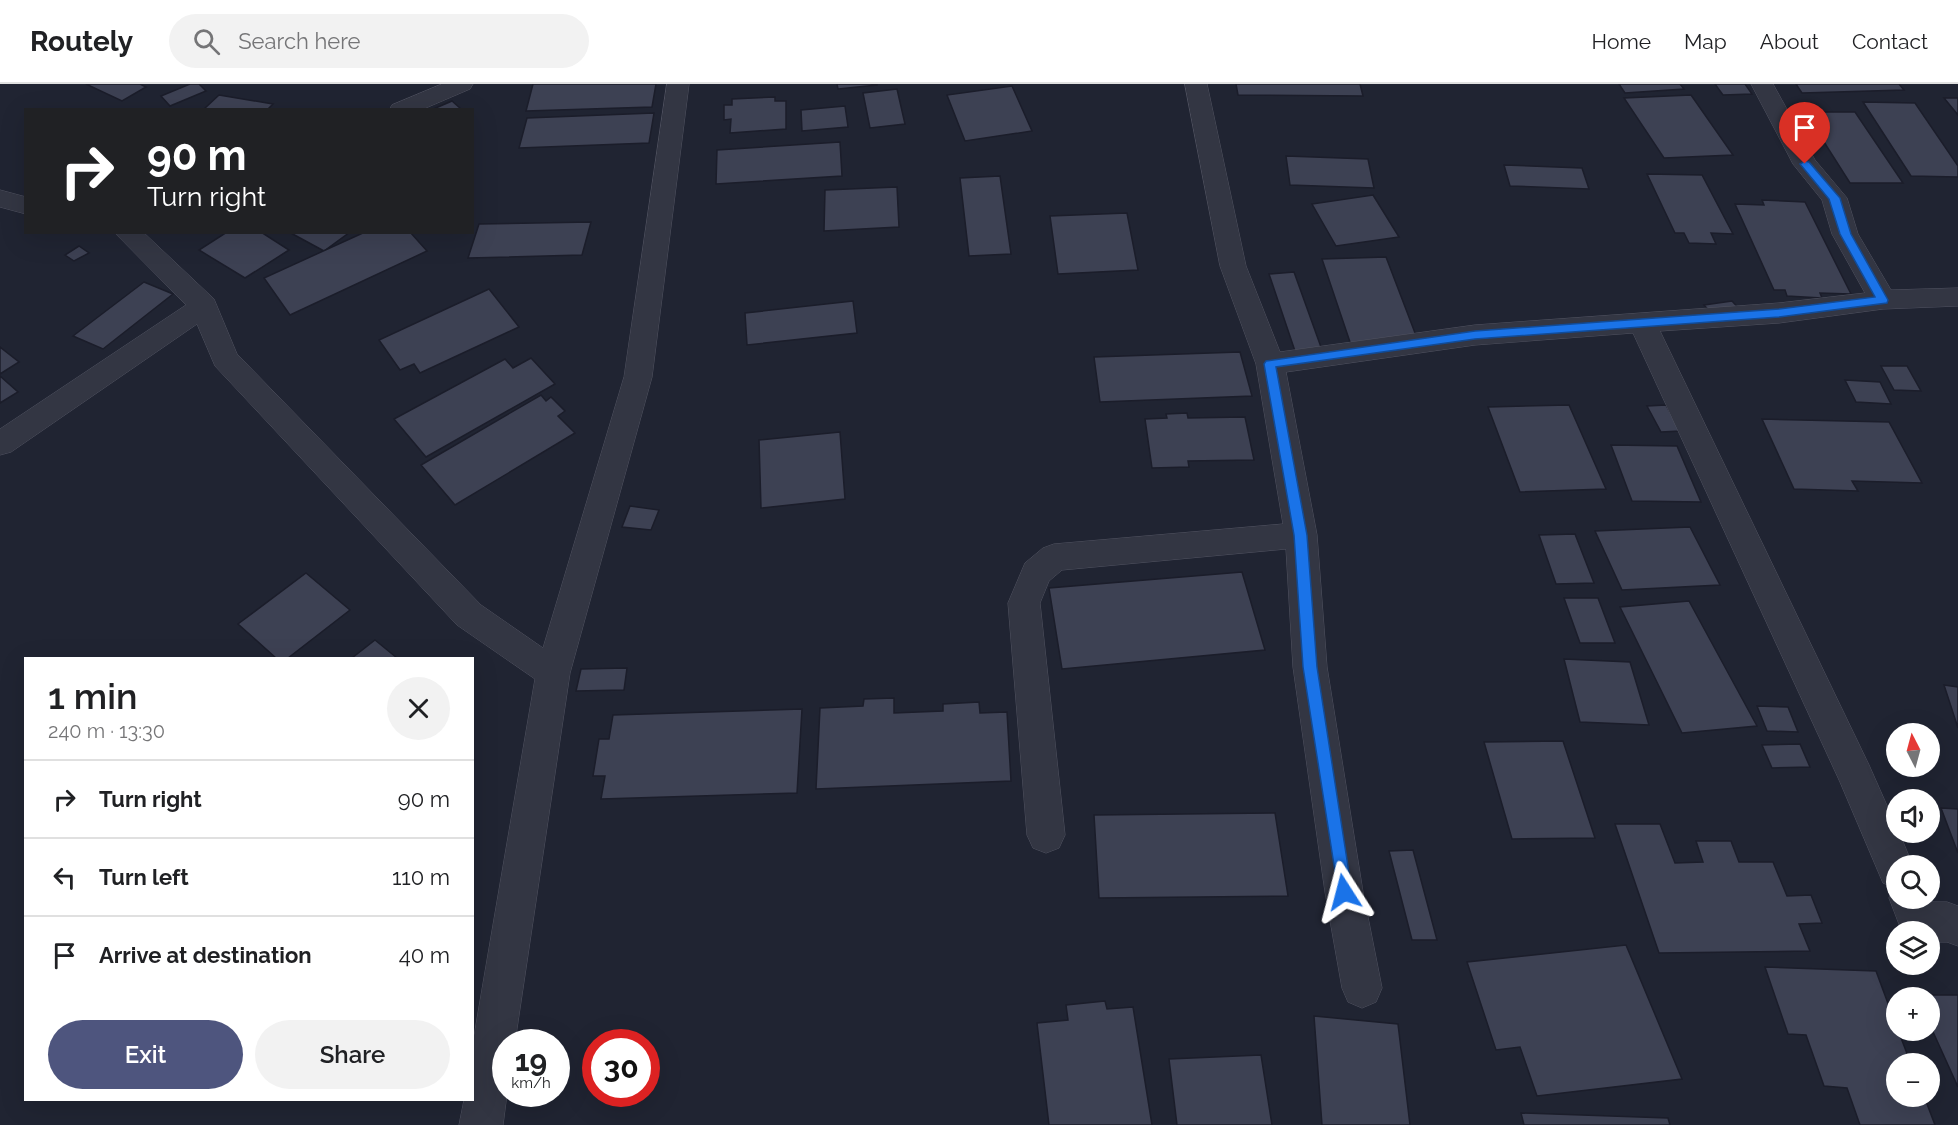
<!DOCTYPE html>
<meta charset="utf-8">
<style>
:root{--surface:#fff;--page:#f2f2f2;--text:#202124;--muted:#757577;--line:#e0e0e0;--accent:#4e557e}
body{margin:0;font-family:Raleway,sans-serif;background:var(--page);color:var(--text);height:100vh;display:flex;flex-direction:column;font-size:22px;white-space:nowrap}
*{box-sizing:border-box;margin:0}
p{font-size:20px;color:var(--muted)}
.icon{flex:none;width:33px;height:33px;fill:none;stroke:currentColor;stroke-width:2;stroke-linecap:round;stroke-linejoin:round}
.map{position:relative;flex:1;overflow:hidden}
.drawer{position:absolute;left:24px;top:573px;width:450px;height:444px;display:flex;flex-direction:column;background:var(--surface);border-radius:0px;box-shadow:0 6px 24px #0002}
.drawer>*{flex:none}
.hud{position:absolute;left:24px;top:24px;width:450px;height:126px;border-radius:0px;box-shadow:0 6px 24px #0002;background:#202124;color:#fff;overflow:hidden}
.needle{width:39px;rotate:354deg}
.fabs{position:absolute;left:1886px;top:639px;display:grid;gap:12px}
.fabs a{display:grid;place-items:center;width:54px;height:54px;border-radius:50%;background:var(--surface);box-shadow:0 6px 24px #0002;font-size:30px}
.speed{position:absolute;left:492px;top:945px;display:flex;gap:12px;font-size:30px;font-weight:700;text-align:center}
.speed>*{display:grid;place-content:center;width:78px;height:78px;border-radius:50%;background:var(--surface);box-shadow:0 6px 24px #0002;line-height:1}
.speed small{font-size:15px;font-weight:400}
.speed .limit{border:9px solid #d22;background:#fff;color:#111}
.pin{position:absolute;display:grid;place-items:center;width:51px;height:51px;color:#fff;margin:-62px -26px;border-radius:50% 50% 50% 0;rotate:-45deg;box-shadow:0 0 6px #0007}
.pin .icon{rotate:45deg}
.me{position:absolute;width:66px;margin:-33px;rotate:351deg;stroke-linejoin:round;filter:drop-shadow(0 0 4px #0008)}
.turn{display:flex;align-items:center;gap:21px;height:126px;padding:0 24px;font-size:27px}
.turn .icon{width:78px;height:78px;stroke-width:2.5}
.turn b{display:block;font-size:42px;line-height:51px}
.round{display:grid;place-items:center;flex:none;width:63px;height:63px;border-radius:32px;background:var(--page)}
.summary{display:flex;align-items:center;justify-content:space-between;height:102px;padding:0 24px}
h1{font-size:36px;font-weight:600;line-height:45px}
.cta{display:flex;gap:12px;margin-top:auto;padding:12px 24px}
.cta a{flex:1;height:69px;border-radius:36px;background:var(--accent);color:#fff;font-size:24px;font-weight:600;line-height:69px;text-align:center}
.cta a+a{background:var(--page);color:var(--text)}
ul{padding:0;list-style:none}
li{display:flex;align-items:center;gap:18px;height:78px;padding:0 24px;border-top:2px solid var(--line)}
li div{flex:1}
li b{display:block;font-size:22px}
li em{font-style:normal}
header{display:flex;align-items:center;gap:36px;box-sizing:border-box;height:84px;padding:0 30px;background:var(--surface);border-bottom:2px solid var(--line)}
header strong{font-size:28px}
nav{display:flex;gap:33px;margin-inline-start:auto;font-size:21px}
.search{width:420px;height:54px;background:var(--page);display:flex;align-items:center;gap:15px;box-sizing:border-box;padding:0 21px;border-radius:33px;color:var(--muted);font-size:22px}
.map>svg:first-child{display:block}
.building{fill:#3d4153;stroke:#1b1d2a;stroke-width:1.5}
.lines{fill:none;stroke-linecap:round;stroke-linejoin:round}
.minor-casing{stroke:#515361;stroke-width:1}
.minor{fill:#333643;fill-rule:evenodd}
.route{fill:#1a73e8;stroke:#114b97;stroke-width:1.5}
</style>
<header>
<strong>Routely</strong>
<div class="search"><svg class="icon" aria-label="search" viewBox="0 0 24 24"><circle cx="10" cy="10" r="6"/><path d="M15 15l6 6"/></svg>Search here</div>
<nav><a>Home</a><a>Map</a><a>About</a><a>Contact</a></nav>
</header>
<div class="map">
<svg width="1958" height="1041" viewBox="0 0 1958 1041">
<rect width="100%" height="100%" fill="#202432"/>
<g class="building">
<path d="M86 0H140L146 3 122 17Z"/>
<path d="M190 0H199L206 7 170 22 161 12Z"/>
<path d="M533 0H656L652 23 526 27Z"/>
<path d="M837 0H877V1L838 5Z"/>
<path d="M1236 0H1360L1363 12 1238 11Z"/>
<path d="M1619 0H1680L1684 5 1625 9Z"/>
<path d="M1715 0H1745L1752 10 1723 11Z"/>
<path d="M1796 0H1899L1904 6 1802 9Z"/>
<path d="M1012 2 1032 47 965 57 947 11Z"/>
<path d="M897 5 905 40 870 44 863 9Z"/>
<path d="M219 11 273 20 267 26H203Z"/>
<path d="M1691 11 1733 71 1664 74 1624 14Z"/>
<path d="M775 13V17H786V45L730 49 731 35 724 36V21H732V15Z"/>
<path d="M1944 14H1958V31Z"/>
<path d="M452 17 461 25 431 26Z"/>
<path d="M1863 18 1915 19 1958 82V93L1911 92Z"/>
<path d="M845 22 848 43 802 47 801 26Z"/>
<path d="M1805 28H1855L1903 99H1850Z"/>
<path d="M654 29 649 59 519 64 527 34Z"/>
<path d="M840 58 842 92 716 100 717 66Z"/>
<path d="M1286 72 1368 75 1374 104 1290 101Z"/>
<path d="M1504 81 1582 84 1589 105 1510 102Z"/>
<path d="M1647 90 1702 91 1733 150 1711 149 1716 160 1689 159 1684 149H1675Z"/>
<path d="M1000 92 1011 170 969 172 960 94Z"/>
<path d="M897 103 899 143 824 147 825 106Z"/>
<path d="M1373 111 1399 153 1336 162 1312 120Z"/>
<path d="M1762 116 1805 118 1851 210 1820 209 1822 214 1787 212 1785 206H1774L1735 120 1764 121Z"/>
<path d="M1127 129 1138 186 1058 190 1050 132Z"/>
<path d="M591 138 582 171 468 174 479 140Z"/>
<path d="M227 148H261L289 166 245 194 199 166Z"/>
<path d="M289 148H350L324 167Z"/>
<path d="M365 148H410L427 167 290 231 264 194Z"/>
<path d="M79 162 89 169 74 177 65 171Z"/>
<path d="M1386 173 1420 262 1352 264 1322 175Z"/>
<path d="M1294 188 1326 277 1299 279 1269 190Z"/>
<path d="M144 198 173 210 103 265 73 252Z"/>
<path d="M489 205 519 243 420 289 414 280 400 286 379 256Z"/>
<path d="M853 217 857 249 747 261 745 229Z"/>
<path d="M1732 217 1743 229 1715 233 1704 221Z"/>
<path d="M0 263 19 278 0 290Z"/>
<path d="M1240 268 1252 312 1100 318 1094 273Z"/>
<path d="M531 274 555 300 426 373 394 335 505 275 513 284Z"/>
<path d="M1881 282H1907L1921 307 1894 306Z"/>
<path d="M0 292 18 308 0 319Z"/>
<path d="M1845 296 1880 298 1891 320 1856 318Z"/>
<path d="M541 311 546 317 551 313 565 327 558 332 575 349 455 421 421 381Z"/>
<path d="M1569 321 1606 405 1520 408 1488 323Z"/>
<path d="M1666 321 1680 347 1661 348 1647 322Z"/>
<path d="M1187 329 1188 334 1245 333 1254 376 1188 377 1189 383 1152 384 1145 335 1167 334 1166 330Z"/>
<path d="M1762 335 1889 338 1922 399 1852 397 1858 407 1794 405Z"/>
<path d="M840 348 845 415 761 424 759 356Z"/>
<path d="M1611 361 1677 362 1701 418 1632 417Z"/>
<path d="M630 422 659 426 651 446 622 443Z"/>
<path d="M1690 443 1720 501 1622 506 1595 447Z"/>
<path d="M1575 450 1594 499 1556 500 1539 451Z"/>
<path d="M1242 488 1265 566 1062 585 1049 504Z"/>
<path d="M306 489 350 526 288 574H276L238 540Z"/>
<path d="M1564 514H1598L1615 559H1580Z"/>
<path d="M1689 517 1757 642 1682 649 1620 523Z"/>
<path d="M375 556 397 574H352Z"/>
<path d="M1564 575 1630 578 1649 641 1580 638Z"/>
<path d="M627 584 624 606 576 607 581 585Z"/>
<path d="M1944 601 1958 603V644Z"/>
<path d="M894 614V629L943 627V620L979 618 980 629 1007 628 1011 697 816 705 820 624 863 622 864 615Z"/>
<path d="M1757 622 1788 623 1798 648 1767 647Z"/>
<path d="M802 625 797 709 601 715 605 692H593L599 655H609L613 631Z"/>
<path d="M1563 657 1595 754 1512 755 1484 658Z"/>
<path d="M1800 660 1810 683 1772 684 1762 661Z"/>
<path d="M1941 724 1958 725V769Z"/>
<path d="M1275 729 1288 812 1099 814 1094 731Z"/>
<path d="M1615 740H1660L1675 779 1703 778 1696 757H1731L1739 778H1773L1787 812 1811 811 1822 839 1799 840 1810 867 1659 869Z"/>
<path d="M1413 766 1437 856H1412L1389 767Z"/>
<path d="M1626 861 1682 995 1537 1012 1520 963 1496 966 1467 878Z"/>
<path d="M1765 883 1876 887 1896 941V946H1898L1911 980H1896V1012H1924L1935 1041H1860L1847 1004 1824 1002 1806 951 1788 950Z"/>
<path d="M1917 911H1958V1003L1929 939V914H1918Z"/>
<path d="M1105 917 1107 925 1133 923 1152 1041H1049L1037 939 1068 936 1066 921Z"/>
<path d="M1314 932 1398 940 1410 1041H1322Z"/>
<path d="M1261 971 1272 1041H1177L1169 975Z"/>
<path d="M1521 1029 1668 1034 1670 1041H1524Z"/>
</g>
<g class="lines">
<g class="minor-casing">
<g id="minor">
<path d="M442 0H473L470 5 421 26H389L392 21Z"/>
<path d="M667 0H689L652 293 570 589 515 958H506L507 1010 503 1041H459L464 1016H472V964L535 595 457 541 215 282 197 240 11 368 0 371V345L186 221 114 148H143L214 215 237 270 481 521 543 564 624 293Z"/>
<path d="M1185 0H1207L1246 182 1280 268 1475 241 1779 219 1865 209 1832 150 1822 116 1793 80 1751 0H1773L1815 76 1847 114 1858 150 1891 206 1958 204V222L1883 225 1779 239 1660 247 1869 681 1896 742V748H1899L1913 782H1896V814H1928L1929 818H1947L1958 822V862L1947 858H1929V848H1902L1889 814 1893 803 1883 799 1840 698 1633 249 1475 261 1286 288 1317 451 1327 583 1363 808 1382 904 1376 918 1362 924 1348 918 1342 904 1325 808 1293 583 1286 465 1062 486 1049 497 1040 519 1065 751 1059 764 1046 769 1033 764 1027 751 1008 519 1025 479 1043 464 1054 460 1283 440 1256 280 1220 182Z"/>
<path d="M0 106 26 113V130L0 123Z"/>
</g>
</g>
<use href="#minor" class="minor"/>
</g>
<path class="route" d="M1805 77 1809 78 1840 114 1851 150 1888 216 1887 219 1779 233 1475 255 1276 283 1307 451 1317 583 1352 808 1350 813 1344 816 1339 813 1303 583 1294 451 1264 280 1266 277 1475 247 1779 225 1875 213 1840 150 1829 115 1800 80Z"/>
</svg>
<div class="fabs">
<a><svg class="needle" viewBox="-14 -14 28 28"><path d="M0-13l5 13h-10z" fill="#e53935"/><path d="M0 13l5-13h-10z" fill="#757577"/></svg></a>
<a><svg class="icon" aria-label="sound" viewBox="0 0 24 24"><path d="M4 9h4l5-4v14l-5-4H4zM17 9q2 3 0 6"/></svg></a>
<a><svg class="icon" aria-label="search" viewBox="0 0 24 24"><circle cx="10" cy="10" r="6"/><path d="M15 15l6 6"/></svg></a>
<a><svg class="icon" aria-label="layers" viewBox="0 0 24 24"><path d="M12 4l9 5-9 5-9-5zM3 14l9 5 9-5"/></svg></a>
<a>+</a>
<a>−</a>
</div>
<div class="speed"><div>19<small>km/h</small></div><div class="limit">30</div></div>
<div class="pin" style="left:1805px;top:80px;background:#d93025"><svg class="icon" aria-label="arrive" viewBox="0 0 24 24"><path d="M6 21V4h12l-3 4 3 4H6"/></svg></div>
<svg class="me" style="left:1344px;top:808px" viewBox="-20 -20 40 40"><path d="M0-17L14 15 0 8-14 15z" fill="#1a73e8" stroke="#fff" stroke-width="4"/></svg>
<div class="hud">
<div class="turn"><svg class="icon" aria-label="right" viewBox="0 0 24 24"><path d="M7 20v-9h11M14 6l5 5-5 5"/></svg><div><b>90 m</b>Turn right</div></div>
</div>
<section class="drawer">
<div class="summary"><div><h1>1 min</h1><p>240 m · 13:30</p></div><a class="round"><svg class="icon" aria-label="close" viewBox="0 0 24 24"><path d="M6 6l12 12M18 6L6 18"/></svg></a></div>
<ul>
<li><svg class="icon" aria-label="right" viewBox="0 0 24 24"><path d="M7 20v-9h11M14 6l5 5-5 5"/></svg><div><b>Turn right</b></div><em>90 m</em></li>
<li><svg class="icon" aria-label="left" viewBox="0 0 24 24"><path d="M17 20v-9H6M10 6l-5 5 5 5"/></svg><div><b>Turn left</b></div><em>110 m</em></li>
<li><svg class="icon" aria-label="arrive" viewBox="0 0 24 24"><path d="M6 21V4h12l-3 4 3 4H6"/></svg><div><b>Arrive at destination</b></div><em>40 m</em></li>
</ul>
<div class="cta"><a>Exit</a><a>Share</a></div>
</section>
</div>
